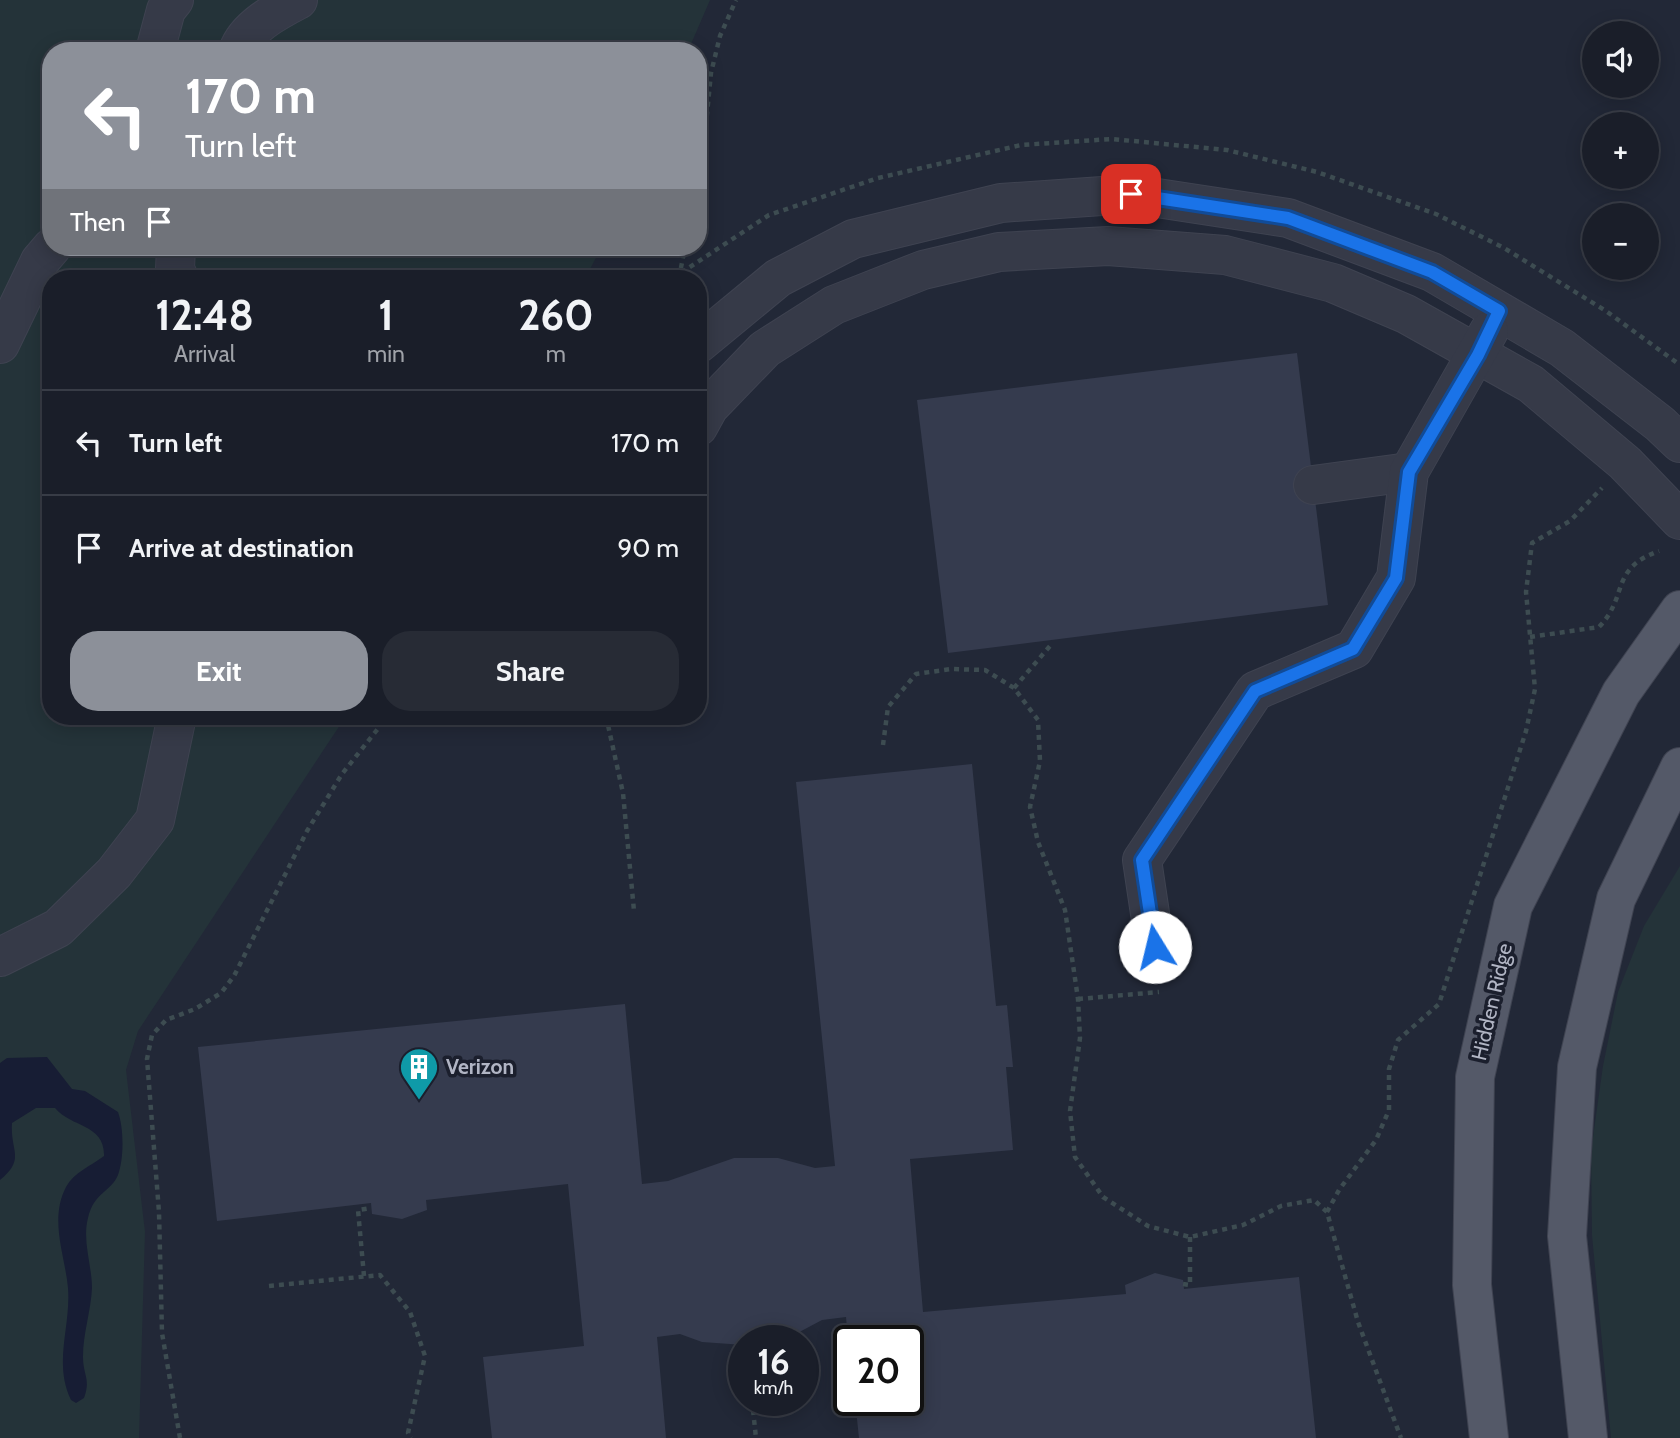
<!DOCTYPE html>
<meta charset="utf-8">
<style>
:root{--surface:#1a1e29;--page:#272b35;--text:#f1f3f6;--muted:#9fa2a8;--line:#383c46;--accent:#8c9099}
body{margin:0;font-family:Cabin,sans-serif;background:var(--page);color:var(--text);height:100vh;display:flex;flex-direction:column;font-size:26px;white-space:nowrap}
*{box-sizing:border-box;margin:0}
p{font-size:23px;color:var(--muted)}
.icon{flex:none;width:38px;height:38px;fill:none;stroke:currentColor;stroke-width:2;stroke-linecap:round;stroke-linejoin:round}
.map{position:relative;flex:1;overflow:hidden}
.details{position:absolute;left:42px;top:270px;width:665px;height:455px;display:flex;flex-direction:column;background:var(--surface);border-radius:28px;box-shadow:0 4px 18px #0003,0 0 0 2px var(--line)}
.details>*{flex:none}
.banner{position:absolute;left:42px;top:42px;width:665px;height:214px;border-radius:28px;box-shadow:0 4px 18px #0003,0 0 0 2px var(--line);background:#8c9099;color:#fff;overflow:hidden}
.controls{position:absolute;left:1582px;top:21px;display:grid;gap:14px}
.controls a{display:grid;place-items:center;width:77px;height:77px;border-radius:50%;background:var(--surface);box-shadow:0 4px 18px #0003,0 0 0 2px var(--line);font-size:35px}
.speed{position:absolute;left:728px;top:1325px;display:flex;gap:14px;font-size:35px;font-weight:700;text-align:center}
.speed>*{display:grid;place-content:center;width:91px;height:91px;border-radius:50%;background:var(--surface);box-shadow:0 4px 18px #0003,0 0 0 2px var(--line);line-height:1}
.speed small{font-size:18px;font-weight:400}
.speed .limit{border:4px solid #111;border-radius:10px;background:#fff;color:#111}
.pin{position:absolute;display:grid;place-items:center;width:60px;height:60px;color:#fff;margin:-30px;border-radius:14px;box-shadow:0 4px 10px #0006}
.me{position:absolute;width:77px;margin:-38px;rotate:351deg;stroke-linejoin:round;filter:drop-shadow(0 0 5px #0008)}
.turn{display:flex;align-items:center;gap:24px;height:147px;padding:0 28px;font-size:32px}
.turn .icon{width:91px;height:91px;stroke-width:2.5}
.turn b{display:block;font-size:49px;line-height:60px}
.then{display:flex;align-items:center;height:66px;padding:0 28px;background:#0003;gap:14px;font-size:26px}
.eta{display:flex;justify-content:space-evenly;align-items:center;height:119px;text-align:center}
.eta b{font-size:42px;font-weight:700;line-height:49px}
.primary-button{display:flex;gap:14px;margin-top:auto;padding:14px 28px}
.primary-button a{flex:1;height:80px;border-radius:28px;background:var(--accent);color:#fff;font-size:28px;font-weight:700;line-height:80px;text-align:center}
.primary-button a+a{background:var(--page);color:var(--text)}
ul{padding:0;list-style:none}
li{display:flex;align-items:center;gap:21px;height:105px;padding:0 28px;border-top:2px solid var(--line)}
li div{flex:1}
li b{display:block;font-size:26px}
li em{font-style:normal}
.map>svg:first-child{display:block}
.green{fill:#243339}
.water{fill:#171d34}
.building{fill:#353b4e}
.lines{fill:none;stroke-linecap:round;stroke-linejoin:round}
.minor-casing{stroke:#3f4351;stroke-width:40}
.major-casing{stroke:#3f4351;stroke-width:40}
.path{stroke:#3d4c51;stroke-width:4.5;stroke-dasharray:5 5;stroke-linecap:butt}
.minor{stroke:#363a48;stroke-width:38}
.major{stroke:#545968;stroke-width:38}
.route-casing{stroke:#114b97;stroke-width:18}
.route{stroke:#1a73e8;stroke-width:12}
.labels{text-anchor:middle;stroke-width:7;stroke-linejoin:round;paint-order:stroke}
.street-label{font-size:21px;fill:#b1b5c4;stroke:#1b1f2d}
.poi-label{font-size:21px;font-weight:bold;fill:#b1b5c4;stroke:#1b1f2d;text-anchor:start}
</style>
<div class="map">
<svg width="1680" height="1438" viewBox="0 0 1680 1438">
<rect width="100%" height="100%" fill="#222837"/>
<g class="green">
<path d="M0 0H710L688 51H51V247H602L585 278H51V716H346L138 1031 126 1070 145 1232 139 1438H0Z"/>
<path d="M1680 866V1438H1611L1592 1235 1591 1151 1603 1066 1618 992 1644 926Z"/>
</g>
<path class="water" d="M47 1057 72 1089 85 1091 118 1112C124 1128 124 1159 118 1175 111 1192 94 1192 88 1218 82 1241 92 1265 92 1288 91 1311 83 1333 83 1357 83 1375 91 1379 84 1398L76 1403 71 1400C53 1363 71 1327 68 1288 65 1255 49 1220 66 1187 74 1172 91 1166 104 1156 105 1124 72 1128 55 1108H36L12 1123C10 1152 26 1158 0 1180V1063L7 1058Z"/>
<g class="building">
<path d="M1297 353 1328 605 948 653 917 400Z"/>
<path d="M972 764 996 1006 1007 1005 1013 1067H1006L1013 1150 910 1159 923 1312 1126 1294 1125 1285 1155 1273 1183 1280 1184 1289 1299 1277 1316 1438H859L855 1400H908V1340H848L846 1317 822 1320 790 1337 744 1340V1345L702 1342 680 1334 657 1337 666 1438H492L483 1357 584 1346 568 1184 426 1200 427 1210 402 1219 372 1214 371 1203 217 1221 198 1047 625 1004 642 1184 668 1181 734 1158H778L815 1168 835 1166 796 782Z"/>
</g>
<g class="lines">
<g class="minor-casing">
<g id="minor">
<path d="M155 51 166 10 174 0"/>
<path d="M238 51C246 27 277 11 298 0"/>
<path d="M176 247 175 269 179 278"/>
<path d="M0 344 40 261 52 247"/>
<path d="M698 344 778 278 853 239 1001 203 1131 194 1288 218 1432 272 1562 348 1660 424 1680 443"/>
<path d="M698 427 709 407 765 349 834 305 923 270 999 252 1108 246 1225 255 1333 283 1406 314 1531 384 1625 463 1680 520"/>
<path d="M1313 485 1409 472"/>
<path d="M1155 947 1142 860 1255 691 1354 649 1396 578 1409 472 1489 331"/>
<path d="M0 957 58 928 114 873 155 820 177 716"/>
</g>
</g>
<g class="major-casing">
<g id="major">
<path d="M1489 1438 1472 1285 1475 1077 1513 906 1621 693 1680 610"/>
<path d="M1588 1438 1567 1236 1577 1067 1616 899 1680 767"/>
</g>
</g>
<g class="path">
<path d="M698 206 711 73 720 36 736 0"/>
<path d="M673 278 769 215 878 178 1021 145 1112 139 1227 150 1317 172 1436 214 1504 248 1606 311 1680 365"/>
<path d="M679 278 685 247"/>
<path d="M1530 637 1599 627C1629 596 1609 569 1659 551"/>
<path d="M1014 688 1050 646"/>
<path d="M606 716 623 793 634 911"/>
<path d="M883 745 888 707 916 674 951 669 985 670 1014 688 1038 720 1040 761 1030 807 1038 842 1065 910 1078 999 1080 1038 1070 1111 1075 1157 1103 1197 1148 1226 1190 1237 1243 1225 1281 1206 1314 1200 1327 1212 1358 1322 1401 1438"/>
<path d="M1078 999 1159 992"/>
<path d="M1327 1212 1339 1190 1376 1140 1389 1110V1069L1398 1040 1439 1004 1526 731 1535 689 1526 592 1532 543 1570 521 1602 488"/>
<path d="M364 1276 358 1210 371 1208"/>
<path d="M1183 1284 1190 1285V1237"/>
<path d="M269 1286 380 1275 410 1312 425 1356 408 1433 411 1438"/>
<path d="M752 1400 756 1438"/>
<path d="M180 1438 162 1333 159 1212 147 1059 152 1035 166 1020 195 1009 221 993 234 976 307 831 342 774 388 716"/>
</g>
<use href="#minor" class="minor"/>
<use href="#major" class="major"/>
</g>
<g class="lines">
<g class="route-casing">
<path id="route" d="M1131 194 1288 218 1432 272 1499 311 1478 355 1409 472 1396 578 1353 649 1255 691 1142 860 1155 947"/>
</g>
<use href="#route" class="route"/>
</g>
<defs>
<g id="building-pin" transform="scale(2.0125)"><path d="M0 17L-7.5 6A9.5 9.5 0 1 1 7.5 6Z" fill="#0f9aa8" stroke="#1b1f2d"/><path d="M-4-6H4V6H1V3H-1V6H-4ZM-2.5-4.3h1.7v1.8h-1.7ZM.8-4.3h1.7v1.8H.8ZM-2.5-1h1.7V.8h-1.7ZM.8-1h1.7V.8H.8Z" fill="#fff"/></g>
</defs>
<g fill-rule="evenodd">
<use href="#building-pin" x="419" y="1067"/>
</g>
<g class="labels">
<g class="street-label">
<text transform="translate(1492 1002) rotate(-77)" y="7">Hidden Ridge</text>
</g>
<g class="poi-label">
<text x="446" y="1074">Verizon</text>
</g>
</g>
</svg>
<div class="controls">
<a><svg class="icon" aria-label="sound" viewBox="0 0 24 24"><path d="M4 9h4l5-4v14l-5-4H4zM17 9q2 3 0 6"/></svg></a>
<a>+</a>
<a>−</a>
</div>
<div class="speed"><div>16<small>km/h</small></div><div class="limit">20</div></div>
<div class="pin" style="left:1131px;top:194px;background:#d93025"><svg class="icon" aria-label="arrive" viewBox="0 0 24 24"><path d="M6 21V4h12l-3 4 3 4H6"/></svg></div>
<svg class="me" style="left:1155px;top:947px" viewBox="-20 -20 40 40"><circle r="19" fill="#fff"/><path d="M0-13L10 11 0 6-10 11z" fill="#1a73e8"/></svg>
<div class="banner">
<div class="turn"><svg class="icon" aria-label="left" viewBox="0 0 24 24"><path d="M17 20v-9H6M10 6l-5 5 5 5"/></svg><div><b>170 m</b>Turn left</div></div>
<div class="then">Then<svg class="icon" aria-label="arrive" viewBox="0 0 24 24"><path d="M6 21V4h12l-3 4 3 4H6"/></svg></div>
</div>
<section class="details">
<div class="eta">
<div><b>12:48</b><p>Arrival</p></div>
<div><b>1</b><p>min</p></div>
<div><b>260</b><p>m</p></div>
</div>
<ul>
<li><svg class="icon" aria-label="left" viewBox="0 0 24 24"><path d="M17 20v-9H6M10 6l-5 5 5 5"/></svg><div><b>Turn left</b></div><em>170 m</em></li>
<li><svg class="icon" aria-label="arrive" viewBox="0 0 24 24"><path d="M6 21V4h12l-3 4 3 4H6"/></svg><div><b>Arrive at destination</b></div><em>90 m</em></li>
</ul>
<div class="primary-button"><a>Exit</a><a>Share</a></div>
</section>
</div>
